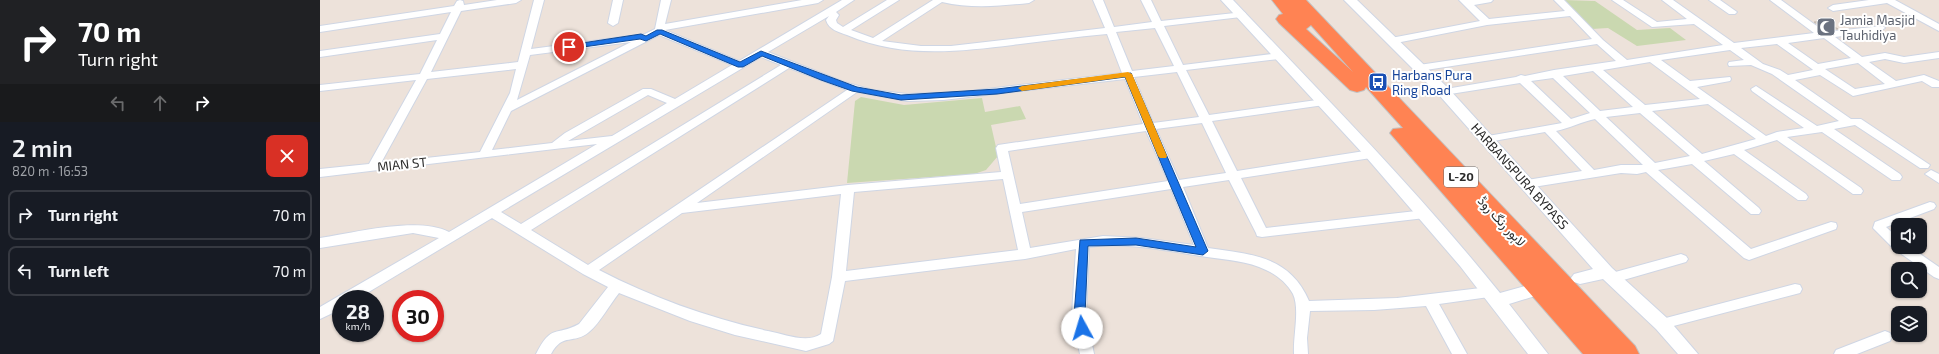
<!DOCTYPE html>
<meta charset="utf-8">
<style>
:root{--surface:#171b24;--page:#242831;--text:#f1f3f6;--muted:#9ea1a6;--line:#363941}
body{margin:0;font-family:"Exo 2",Vazirmatn,sans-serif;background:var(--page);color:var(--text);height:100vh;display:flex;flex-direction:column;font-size:15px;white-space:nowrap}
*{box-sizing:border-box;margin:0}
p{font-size:13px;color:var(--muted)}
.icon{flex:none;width:22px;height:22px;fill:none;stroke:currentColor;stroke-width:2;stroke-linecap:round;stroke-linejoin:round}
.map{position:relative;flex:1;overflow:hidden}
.side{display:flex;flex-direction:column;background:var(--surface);width:320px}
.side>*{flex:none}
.guide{background:#202124;color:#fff;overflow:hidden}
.fabs{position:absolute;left:1571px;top:218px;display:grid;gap:8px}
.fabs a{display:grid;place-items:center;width:36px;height:36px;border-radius:8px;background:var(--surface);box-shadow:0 1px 3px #0004;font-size:20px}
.speed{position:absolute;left:12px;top:290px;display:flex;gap:8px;font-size:20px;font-weight:700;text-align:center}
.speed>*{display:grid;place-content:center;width:52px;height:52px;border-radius:50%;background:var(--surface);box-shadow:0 1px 3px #0004;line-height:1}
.speed small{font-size:10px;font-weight:400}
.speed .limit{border:6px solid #d22;background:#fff;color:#111}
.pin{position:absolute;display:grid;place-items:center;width:34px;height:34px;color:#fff;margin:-17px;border:2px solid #fff;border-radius:50%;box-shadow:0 1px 4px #0007}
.me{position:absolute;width:44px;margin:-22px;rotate:354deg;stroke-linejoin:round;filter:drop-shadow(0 0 3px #0008)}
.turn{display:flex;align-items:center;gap:14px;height:84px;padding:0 12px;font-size:18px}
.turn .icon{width:52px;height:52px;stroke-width:2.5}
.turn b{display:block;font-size:28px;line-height:34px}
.lanes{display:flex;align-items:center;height:38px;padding:0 12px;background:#0003;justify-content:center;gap:20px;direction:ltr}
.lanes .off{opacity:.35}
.round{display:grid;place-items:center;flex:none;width:42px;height:42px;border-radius:8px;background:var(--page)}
.summary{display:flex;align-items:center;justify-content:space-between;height:68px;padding:0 12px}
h1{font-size:24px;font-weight:600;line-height:30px}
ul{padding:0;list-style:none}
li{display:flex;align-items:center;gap:12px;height:50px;margin:0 8px 6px;padding:0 4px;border:2px solid var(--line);border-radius:8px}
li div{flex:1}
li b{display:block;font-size:15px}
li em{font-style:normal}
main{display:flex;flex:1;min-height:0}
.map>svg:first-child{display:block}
.cemetery{fill:#cad8b0}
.building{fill:#c8bfba;stroke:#c8beb4}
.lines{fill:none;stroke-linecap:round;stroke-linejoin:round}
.minor-casing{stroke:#cfd6e4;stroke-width:2}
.tertiary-casing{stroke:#cfd6e4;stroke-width:2}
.motorway-casing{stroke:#c3c3c3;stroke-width:2}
.minor{fill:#fff;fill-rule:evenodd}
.tertiary{fill:#fff;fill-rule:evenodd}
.motorway{fill:#ff8353;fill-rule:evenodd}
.route{fill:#1a73e8;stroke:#114b97}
.slow{fill:#f59e0b}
.labels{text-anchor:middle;stroke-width:4;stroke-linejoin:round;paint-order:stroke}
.shield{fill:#fff;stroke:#6a6a6a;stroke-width:1}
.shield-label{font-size:12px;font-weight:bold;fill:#2a2a2a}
.worship-label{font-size:13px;fill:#5b616d;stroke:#fff;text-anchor:start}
.transit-label{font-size:13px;fill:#164399;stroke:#fff;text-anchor:start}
.street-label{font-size:13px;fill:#2a2a2a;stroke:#fff}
</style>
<main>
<section class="side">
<div class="guide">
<div class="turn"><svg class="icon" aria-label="right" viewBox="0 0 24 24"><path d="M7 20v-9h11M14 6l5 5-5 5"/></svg><div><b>70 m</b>Turn right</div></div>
<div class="lanes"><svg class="icon off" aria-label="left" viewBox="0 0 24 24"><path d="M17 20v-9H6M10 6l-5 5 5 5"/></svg><svg class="icon off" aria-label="ahead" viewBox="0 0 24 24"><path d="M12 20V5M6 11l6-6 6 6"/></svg><svg class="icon" aria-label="right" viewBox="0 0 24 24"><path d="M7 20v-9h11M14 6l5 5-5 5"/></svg></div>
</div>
<div class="summary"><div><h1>2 min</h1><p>820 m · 16:53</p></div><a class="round" style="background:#d93025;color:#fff"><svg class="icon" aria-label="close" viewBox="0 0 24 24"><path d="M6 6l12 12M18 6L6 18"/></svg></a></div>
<ul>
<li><svg class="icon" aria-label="right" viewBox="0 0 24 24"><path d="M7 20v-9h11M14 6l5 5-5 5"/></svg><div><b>Turn right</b></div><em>70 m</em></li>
<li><svg class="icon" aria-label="left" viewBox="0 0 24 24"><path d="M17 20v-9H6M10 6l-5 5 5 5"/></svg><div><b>Turn left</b></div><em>70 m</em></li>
</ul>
</section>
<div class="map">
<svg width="1619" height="354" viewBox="0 0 1619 354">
<rect width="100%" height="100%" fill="#ede2da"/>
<g class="cemetery">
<path d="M1243 0 1275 1 1317 30 1350 28 1366 40 1317 46 1288 28 1272 29Z"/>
<path d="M541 97 584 105 662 98 665 112 700 106 706 119 671 125 678 156 666 170 654 174 527 183 535 101Z"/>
</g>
<path class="building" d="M1505 21 1518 29 1505 30 1494 22Z"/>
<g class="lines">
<g class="minor-casing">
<g id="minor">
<path d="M140 0 143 1 144 5 177 0H201L196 3 141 11 111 72 198 62 214 0H224L211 49 325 34 335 29 341 0H351L345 24 482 0H503L498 3 345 30 419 61 522 0H534L516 12 519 15 516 20 517 23 523 27 567 0H579L531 30 553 38 613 0H714L709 3C680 6 651 9 622 2L562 41 601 46H631L785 28 773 0H783L794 27 832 22 821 0H831L841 21 924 12 926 14 924 16 921 17 844 26 863 65 959 53 964 56 959 59 866 70 889 115 1004 99 1009 102 1004 105 892 121 917 171 1051 150 1057 154 1051 158 921 178 946 228 1105 210 1109 211 1111 214 1109 217 1105 218 942 237 937 236 936 233 909 180 863 187 888 248C931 254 970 256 989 301L1077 298 1169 287 1174 288 1176 292 1174 296 1169 297 1119 304 1147 354H1132L1106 306 1054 310 990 311 987 338 988 354H974C973 336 980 309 973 294 967 283 957 275 946 270 928 261 907 260 887 257 848 251 809 242 769 247L766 315 774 354H760L752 315 756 249 705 259 525 281 513 341 509 344 486 351 415 335 370 321 299 293C290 304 280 323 269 332 254 345 243 332 231 354H216C232 323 235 337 259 324L288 287 263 274 172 218 37 299H21V309L0 319V307L119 238 93 233 0 248V238C34 233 98 216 129 232L277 144 0 177V169L49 164 96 80 0 91V85L100 74 117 40 0 57V51L120 34 131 12 0 32V26L134 6 137 1ZM509 16 506 20C509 30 519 32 527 35 581 58 636 52 693 45 724 41 755 37 787 34L802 73 642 92 587 94 553 90 524 82 448 52ZM835 28 854 66 812 71 796 32ZM339 35 412 65 355 99 331 89H323L245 133 232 143 172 150 191 111ZM311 42 197 100 210 55ZM441 57 461 65 201 224 181 212ZM469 68 527 90 268 265 211 230ZM196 69 190 93 160 152 61 163 107 79ZM857 72 879 117 833 123 814 77ZM805 79 823 124 678 145 676 148 681 172 528 185 377 203 537 92 587 101 623 100ZM328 95 347 103 292 136 248 141ZM882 123 906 173 859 180 836 129ZM826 131 848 181 700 204 688 151ZM683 179 698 250 526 271 534 192ZM851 189 874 245 822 238 783 236 710 248 702 212ZM521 194 512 277 501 334C486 344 465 334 448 331 389 318 333 298 279 270L362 213Z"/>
<path d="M293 0H303L298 23 293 26 288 23Z"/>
<path d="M1139 0H1173L1171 2 1154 5 1169 19 1245 11 1234 0H1244L1283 40 1307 60 1403 45 1374 24 1332 27 1292 0H1303L1337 22 1367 19 1342 0H1353L1414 43 1494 33 1450 0H1461L1505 32 1563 26 1565 28 1560 31 1515 37 1542 57 1565 53 1584 57 1619 52V58L1584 63 1565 59 1549 62 1576 81 1604 75 1619 81V87H1612L1602 81 1533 96 1500 75 1475 80 1531 119H1541L1610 165 1608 168H1600L1535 125 1514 129 1580 174 1582 177 1580 180H1572L1502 132 1467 137 1541 188 1543 191 1541 194H1533L1457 140 1424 150 1486 194 1488 197 1486 200H1478L1414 154 1384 161 1439 208 1441 211 1439 214H1431L1372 164 1338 170 1431 249 1511 222 1516 223 1517 226 1516 229 1429 260 1424 258 1326 172 1317 174 1301 173 1207 188 1203 187 1201 184 1203 181 1207 180 1262 171 1225 132 1168 142 1162 139 1168 136 1242 123 1200 83 1124 95 1119 92 1120 90 1196 77 1201 75 1205 76 1234 70 1296 61 1277 44 1099 71 1094 68 1099 65 1272 39 1250 16 1167 25 1071 44 1066 41 1071 38 1160 21ZM1504 38 1531 58 1498 64 1468 43ZM1457 44 1492 69 1493 70 1468 75 1460 70 1443 64 1421 48ZM1410 50 1424 60 1409 62 1408 64 1409 66 1431 65 1452 74 1519 121 1497 126 1436 86 1431 89 1432 91 1484 128 1457 132 1446 136 1377 87 1410 81 1411 79 1410 77 1370 81 1341 60ZM1330 62 1380 99 1325 105 1283 70ZM1538 63 1565 84 1535 89 1505 69ZM1273 71 1313 107 1280 111 1243 76ZM1233 78 1270 113 1251 119 1211 81ZM1388 104 1436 139 1382 154 1332 111ZM1320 113 1370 156 1335 163 1286 117ZM1275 119 1323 165H1301L1274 170 1236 131C1250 128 1261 122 1275 119Z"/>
<path d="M1389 0H1400L1417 12 1415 14H1409Z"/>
<path d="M1549 0H1575L1619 24V31L1567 3 1513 11 1508 8 1513 5Z"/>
<path d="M1611 170 1619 174V183L1605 174Z"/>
<path d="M1610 202 1614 203 1616 206 1614 209 1566 227 1578 238V247H1590L1619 267V279L1614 277 1573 248 1553 228 1555 222Z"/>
<path d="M1361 254 1366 256 1368 259 1366 262 1293 283 1288 282 1286 278 1288 274Z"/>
<path d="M1475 284 1480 285 1482 289 1480 293 1342 329 1337 328 1335 324 1337 320 1342 319Z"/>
<path d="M1565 331 1570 333 1572 337 1570 341 1537 354H1514L1516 350Z"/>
</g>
</g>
<g class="tertiary-casing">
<g id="tertiary">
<path d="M901 0H913C1004 96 1097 190 1180 293L1209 285 1215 286 1218 291 1215 296 1189 304 1228 354H1208L1140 266 1046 157Z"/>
<path d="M1024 0H1037L1129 89 1292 268 1348 319 1378 354H1358L1336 329 1283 279 1260 284 1254 282 1251 278 1254 274 1273 269 1119 95Z"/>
</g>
</g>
<g class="motorway-casing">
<path id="motorway" d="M952 0H986L1315 346 1319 354H1263L1070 133 1073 129 1083 128 1046 87 1044 90 1037 92 1030 90 959 23 956 19 959 15 963 14ZM991 25 1033 72 986 29Z"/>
</g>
<use href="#minor" class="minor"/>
<use href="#tertiary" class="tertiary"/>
<use href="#motorway" class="motorway"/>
</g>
<path class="route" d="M337 30H342L420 62 441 51 537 87 581 95 677 89 811 73 888 251 883 255 816 245 768 246 765 315 767 328 766 331H758L754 315 760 240 816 238 876 247 805 77 677 94 581 100 532 91 501 80 442 56 423 67H418L340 34 326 41 320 39 249 49 245 47 249 45 321 34 326 36Z"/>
<path class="slow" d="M808 72 812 74 847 156 846 158H840L838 156 805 77 702 91 698 88 702 86Z"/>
<defs>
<g id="mosque-square" transform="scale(1)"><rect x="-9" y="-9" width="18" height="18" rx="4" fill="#6b7280" stroke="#fff"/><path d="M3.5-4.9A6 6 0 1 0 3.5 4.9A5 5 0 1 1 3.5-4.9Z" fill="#fff"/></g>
<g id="bus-square" transform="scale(1)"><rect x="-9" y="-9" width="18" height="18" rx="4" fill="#1a4fb4" stroke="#fff"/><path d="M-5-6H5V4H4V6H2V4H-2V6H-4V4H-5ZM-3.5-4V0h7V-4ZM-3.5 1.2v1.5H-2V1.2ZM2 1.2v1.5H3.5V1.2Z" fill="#fff"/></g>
</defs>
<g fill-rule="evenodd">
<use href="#mosque-square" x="1506" y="27"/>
<use href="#bus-square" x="1058" y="82"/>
</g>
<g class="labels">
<rect class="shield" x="1124" y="167" width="34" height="20" rx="3"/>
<g class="shield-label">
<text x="1141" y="181">L-20</text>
</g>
<g class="worship-label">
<text x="1520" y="25">Jamia Masjid<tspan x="1520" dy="15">Tauhidiya</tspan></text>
</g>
<g class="transit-label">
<text x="1072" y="80">Harbans Pura<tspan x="1072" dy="15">Ring Road</tspan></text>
</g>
<g class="street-label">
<text transform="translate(82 164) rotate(-6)" y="5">MIAN ST</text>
<text transform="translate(1200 176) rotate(48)" y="5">HARBANSPURA BYPASS</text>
<text transform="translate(1182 221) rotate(47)" y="5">لاہور رنگ روڈ</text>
</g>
</g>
</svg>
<div class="fabs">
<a><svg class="icon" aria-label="sound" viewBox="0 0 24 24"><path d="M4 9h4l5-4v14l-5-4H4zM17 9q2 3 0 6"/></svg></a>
<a><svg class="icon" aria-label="search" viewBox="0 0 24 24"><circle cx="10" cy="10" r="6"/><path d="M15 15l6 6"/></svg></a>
<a><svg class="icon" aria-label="layers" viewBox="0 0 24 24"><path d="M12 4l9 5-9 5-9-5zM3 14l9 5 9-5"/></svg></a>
</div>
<div class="speed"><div>28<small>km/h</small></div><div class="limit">30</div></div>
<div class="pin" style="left:249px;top:47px;background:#d93025"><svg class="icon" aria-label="arrive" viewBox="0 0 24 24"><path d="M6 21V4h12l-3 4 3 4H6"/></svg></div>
<svg class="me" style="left:762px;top:328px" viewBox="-20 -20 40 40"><circle r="19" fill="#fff"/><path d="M0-13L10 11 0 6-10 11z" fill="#1a73e8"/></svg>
</div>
</main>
